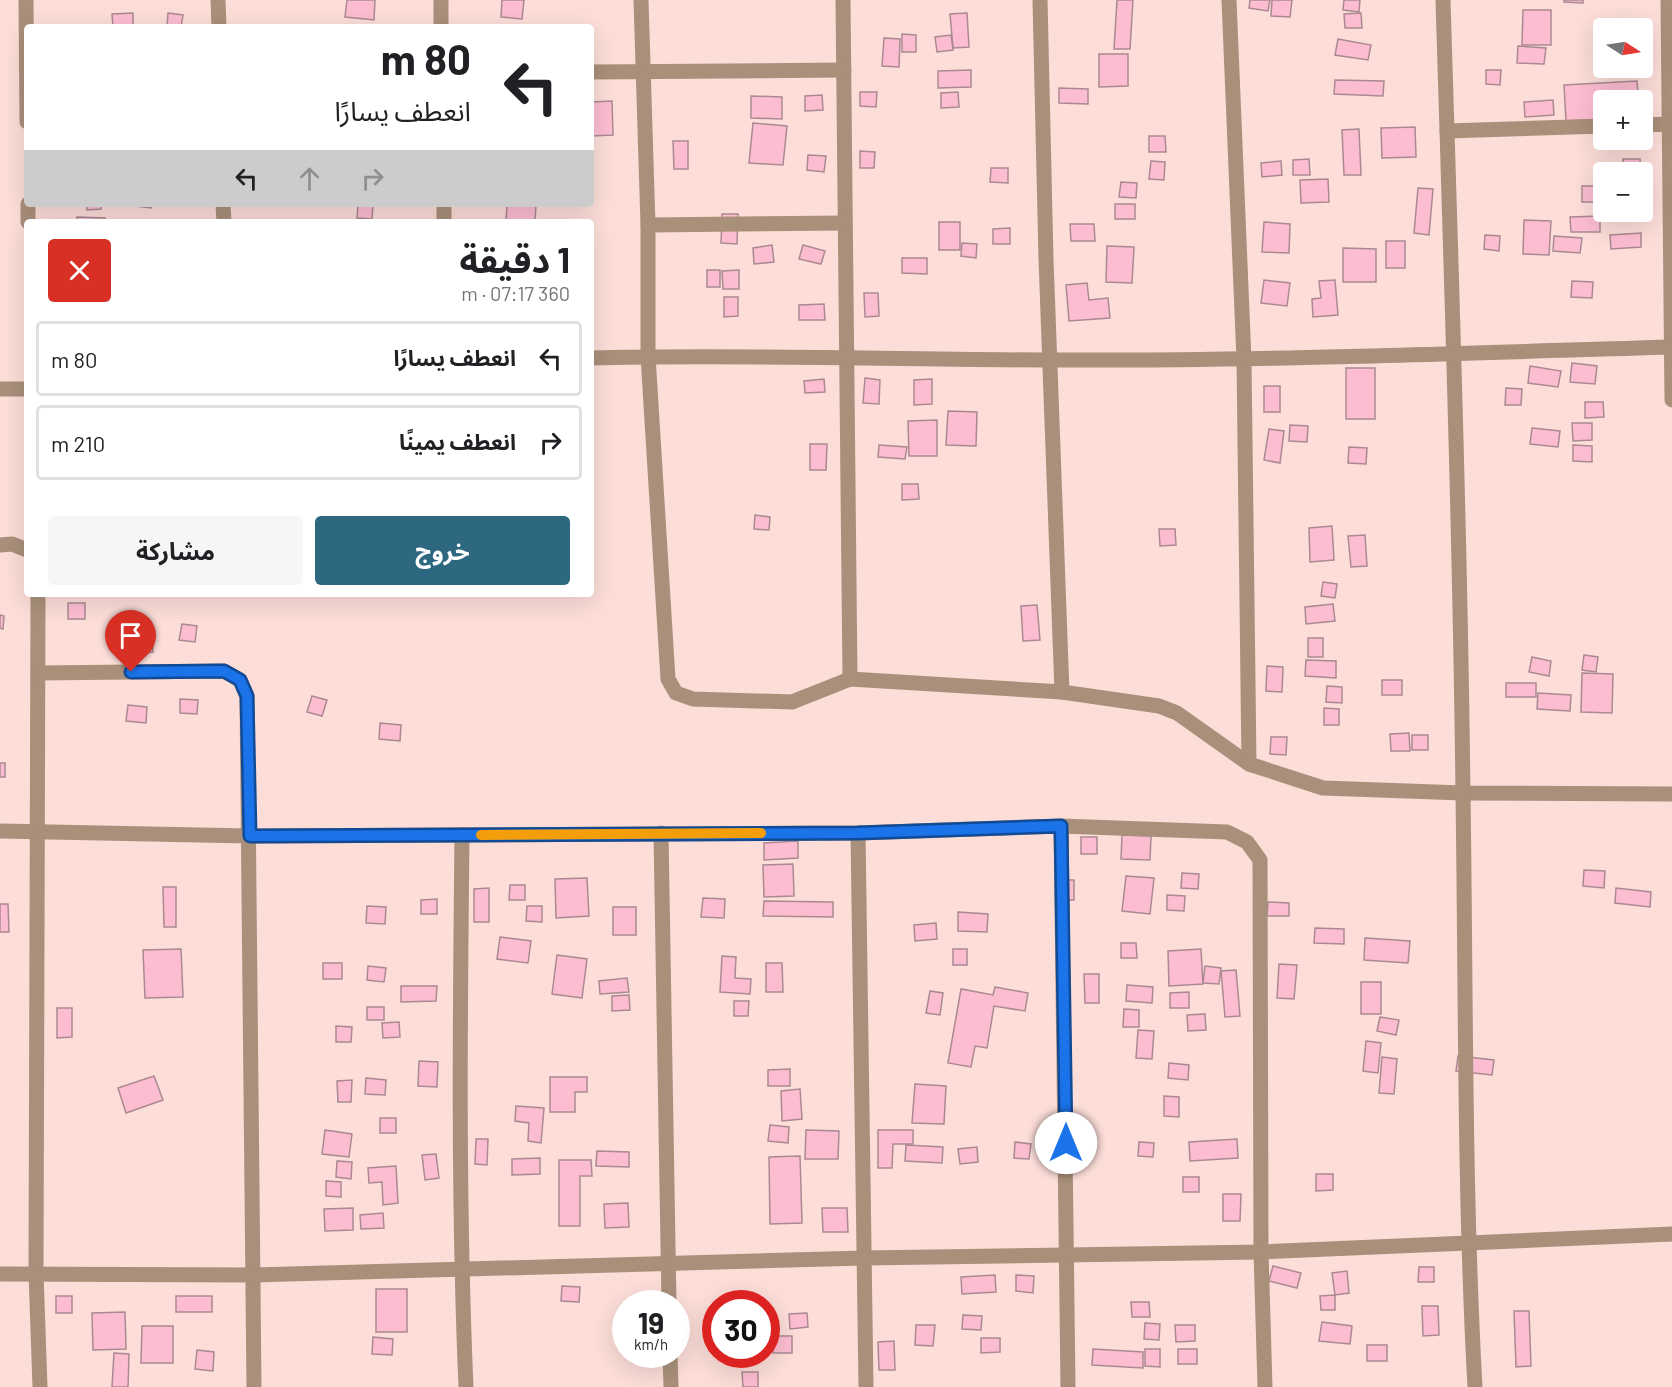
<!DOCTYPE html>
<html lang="ar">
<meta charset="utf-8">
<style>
:root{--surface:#fff;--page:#f6f6f6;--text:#202124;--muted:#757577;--line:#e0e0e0;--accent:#2d6780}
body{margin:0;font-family:Barlow,"Noto Sans Arabic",sans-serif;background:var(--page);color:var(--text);direction:rtl;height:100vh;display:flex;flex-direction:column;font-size:22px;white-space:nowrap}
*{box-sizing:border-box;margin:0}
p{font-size:20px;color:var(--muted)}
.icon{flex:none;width:33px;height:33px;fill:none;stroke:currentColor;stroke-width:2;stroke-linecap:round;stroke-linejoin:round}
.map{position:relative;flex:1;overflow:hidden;direction:ltr}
.details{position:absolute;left:24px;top:219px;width:570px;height:378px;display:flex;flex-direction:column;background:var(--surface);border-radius:6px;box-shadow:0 6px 24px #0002;direction:rtl}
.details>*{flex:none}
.hud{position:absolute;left:24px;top:24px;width:570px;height:183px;border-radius:6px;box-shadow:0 6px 24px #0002;direction:rtl;background:#fff;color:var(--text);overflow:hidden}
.needle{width:39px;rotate:102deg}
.fabs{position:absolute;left:1593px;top:18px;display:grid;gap:12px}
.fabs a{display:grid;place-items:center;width:60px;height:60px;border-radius:6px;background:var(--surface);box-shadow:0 6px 24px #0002;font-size:30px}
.speed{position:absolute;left:612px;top:1290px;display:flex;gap:12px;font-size:30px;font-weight:700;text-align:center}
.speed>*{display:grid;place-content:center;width:78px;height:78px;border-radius:50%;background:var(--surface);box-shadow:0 6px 24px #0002;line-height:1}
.speed small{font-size:15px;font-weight:400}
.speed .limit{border:9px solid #d22;background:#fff;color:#111}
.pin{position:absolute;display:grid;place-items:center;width:51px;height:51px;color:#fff;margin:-62px -26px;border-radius:50% 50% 50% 0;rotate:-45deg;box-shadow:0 0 6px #0007}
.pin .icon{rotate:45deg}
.me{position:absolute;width:66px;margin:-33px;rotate:0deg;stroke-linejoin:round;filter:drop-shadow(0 0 4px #0008)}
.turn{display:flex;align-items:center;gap:21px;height:126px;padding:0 24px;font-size:27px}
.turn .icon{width:78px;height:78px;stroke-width:2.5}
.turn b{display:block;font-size:42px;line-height:51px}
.lanes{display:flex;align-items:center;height:57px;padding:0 24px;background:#0003;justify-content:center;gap:30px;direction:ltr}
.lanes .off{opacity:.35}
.round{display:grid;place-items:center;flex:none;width:63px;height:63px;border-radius:6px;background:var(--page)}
.headline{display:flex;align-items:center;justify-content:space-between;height:102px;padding:0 24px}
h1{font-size:36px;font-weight:700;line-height:45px}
.action{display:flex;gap:12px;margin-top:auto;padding:12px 24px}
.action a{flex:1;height:69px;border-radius:6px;background:var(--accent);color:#fff;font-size:24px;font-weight:700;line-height:69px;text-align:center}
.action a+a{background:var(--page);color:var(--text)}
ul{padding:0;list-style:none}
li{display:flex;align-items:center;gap:18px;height:75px;margin:0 12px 9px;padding:0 12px;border:3px solid var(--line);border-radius:6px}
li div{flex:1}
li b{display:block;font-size:22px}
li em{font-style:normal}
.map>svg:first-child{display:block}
.building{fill:#fcbdd1;stroke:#ab8993;stroke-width:1.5}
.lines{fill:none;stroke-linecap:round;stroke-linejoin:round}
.minor{stroke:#a9907b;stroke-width:15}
.route-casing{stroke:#114b97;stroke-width:15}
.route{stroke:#1a73e8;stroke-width:10}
.slow{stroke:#f59e0b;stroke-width:10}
</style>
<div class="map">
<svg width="1672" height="1387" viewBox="0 0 1672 1387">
<rect width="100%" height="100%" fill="#fcddd8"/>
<g class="building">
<path d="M347 0H375L374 20 345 17Z"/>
<path d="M502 0H524L522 19 501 17Z"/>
<path d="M1117 0H1133L1130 49H1114Z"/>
<path d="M1250 0H1270L1268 11 1249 8Z"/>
<path d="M1272 0H1292L1290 17 1271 16Z"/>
<path d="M1344 0H1360L1359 12 1343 10Z"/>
<path d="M1564 0H1583V3L1564 2Z"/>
<path d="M1523 10H1551V45H1522Z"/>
<path d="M133 13V27H113L112 14Z"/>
<path d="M168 13 183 15 181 27H167Z"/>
<path d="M967 13 969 47 953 48 950 14Z"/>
<path d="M1361 13 1362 28H1345L1344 14Z"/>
<path d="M902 34 916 35V52H902Z"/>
<path d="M951 35 953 50 937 52 935 37Z"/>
<path d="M884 38 900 39 899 67 882 66Z"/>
<path d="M1338 39 1371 45 1368 60 1335 55Z"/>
<path d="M1518 46 1546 48 1544 64 1517 63Z"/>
<path d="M1099 54H1128V86L1099 87Z"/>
<rect x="1623" y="68" width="19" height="7"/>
<path d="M971 70V87L938 88V71Z"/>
<path d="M1486 70H1501L1500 85 1486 84Z"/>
<path d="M1335 80 1384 81 1383 96 1334 94Z"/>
<path d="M1637 81 1638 93 1608 94V100H1604V119L1566 121 1564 85Z"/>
<path d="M1059 88 1088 89V104L1059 103Z"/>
<path d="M860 92H877L876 107 860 106Z"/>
<path d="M958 92 959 107 941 108V93Z"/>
<path d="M822 95 823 110 805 111V96Z"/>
<path d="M751 96 782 97V119L751 118Z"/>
<path d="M1553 100 1554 115 1525 117 1524 102Z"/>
<path d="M612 101 613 135 591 136V102Z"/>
<path d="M753 123 787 126 783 165 749 163Z"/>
<path d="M1415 127 1416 157 1382 158 1381 128Z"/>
<path d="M1359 129 1361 175H1344L1342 130Z"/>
<path d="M1149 136H1165L1166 152H1149Z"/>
<path d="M673 141H688V169H674Z"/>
<path d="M860 151 875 152 874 168H860Z"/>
<path d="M808 155 826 156 824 172 807 170Z"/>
<path d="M1309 159 1310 175H1293V160Z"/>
<path d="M1623 159H1640L1641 172H1623Z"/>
<path d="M1151 161 1165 162 1164 180 1149 179Z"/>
<path d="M1281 161 1282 175 1262 177 1261 163Z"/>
<path d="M991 168H1008V183L990 182Z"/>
<path d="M1328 179 1329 202 1301 203 1300 180Z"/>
<path d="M1121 182 1137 183 1136 198 1119 197Z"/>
<rect x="1582" y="186" width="19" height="16"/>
<path d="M1418 188 1433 189 1429 235 1414 233Z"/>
<path d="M87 204H101V209L87 210Z"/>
<path d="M117 204H151V208Z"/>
<path d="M358 204H373L372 219 357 218Z"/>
<path d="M507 204H536L535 222H506Z"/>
<rect x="1115" y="204" width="20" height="15"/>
<path d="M722 214H738L737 244 721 243Z"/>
<path d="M1600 216V232H1571L1570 217Z"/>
<path d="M77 217 105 218V222H77Z"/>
<path d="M1524 220 1551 221 1549 255 1523 254Z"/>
<rect x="939" y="222" width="21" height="28"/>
<path d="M1264 222 1290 224 1289 253 1262 252Z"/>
<path d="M1070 224H1094L1095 241H1071Z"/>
<path d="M1010 228V244H993V229Z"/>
<path d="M1641 233V247L1611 249 1610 235Z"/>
<path d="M1485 235 1500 236 1499 251 1484 249Z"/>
<path d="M1554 236 1582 238 1580 253 1553 251Z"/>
<rect x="1386" y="241" width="19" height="27"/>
<path d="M962 243 977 244 976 258 961 256Z"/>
<path d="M772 245 774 262 754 264 753 248Z"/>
<path d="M803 245 825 251 821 264 799 259Z"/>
<path d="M1107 246 1134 247 1132 283 1106 282Z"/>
<path d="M1343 248 1376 249V282H1343Z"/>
<path d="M902 258H927V274L902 273Z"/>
<rect x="707" y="270" width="13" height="17"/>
<path d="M739 270V289H723L722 271Z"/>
<path d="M1264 280 1290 283 1287 306 1261 303Z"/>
<path d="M1335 280 1338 315 1313 317 1312 299 1321 298 1319 281Z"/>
<path d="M1572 281 1593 282 1592 298 1571 297Z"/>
<path d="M1087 283 1089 300 1108 298 1110 318 1069 321 1066 285Z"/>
<path d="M864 293H878L879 316 865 317Z"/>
<path d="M724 297H738V316L724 317Z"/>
<path d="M824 304 825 320H799V305Z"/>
<path d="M1572 363 1597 366 1595 384 1570 382Z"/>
<path d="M1530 366 1561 371 1558 387 1528 383Z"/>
<rect x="1346" y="368" width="29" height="51"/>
<path d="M865 378 880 380 879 404 863 403Z"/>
<path d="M824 379 825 392 805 393 804 381Z"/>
<path d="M932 379V404L914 405V380Z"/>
<rect x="1264" y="386" width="16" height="26"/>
<path d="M1506 388 1522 389 1521 405H1505Z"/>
<path d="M1585 402H1603L1604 417 1585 418Z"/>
<path d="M948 411 977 412 976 446 946 445Z"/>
<path d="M937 420V456H909L908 421Z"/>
<path d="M1572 423H1592V440L1573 441Z"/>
<path d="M1290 425 1308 426 1307 442 1289 441Z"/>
<path d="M1532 428 1560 431 1558 447 1530 444Z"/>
<path d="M1269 429 1284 431 1280 463 1264 460Z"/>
<path d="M810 444H827L826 470H810Z"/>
<path d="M879 445 907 447 905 459 878 457Z"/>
<path d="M1573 445 1592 446V462L1573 461Z"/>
<path d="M1349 447 1367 448 1366 464 1348 463Z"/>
<path d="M902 484H918L919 499 902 500Z"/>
<path d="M755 515 770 517 769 530 754 529Z"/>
<path d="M1332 526 1334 560 1310 562 1309 528Z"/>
<path d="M1159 529H1175L1176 545 1160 546Z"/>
<path d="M1365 535 1367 566 1351 567 1348 536Z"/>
<path d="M1323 582 1337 584 1335 598 1321 596Z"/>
<rect x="68" y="603" width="17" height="16"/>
<path d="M1333 604 1335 621 1306 624 1305 607Z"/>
<path d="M1037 605 1040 640 1023 641 1021 606Z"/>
<path d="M0 615 4 616 3 629 0 628Z"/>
<path d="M182 624 197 626 195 642 179 640Z"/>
<path d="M152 638 153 652 125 654 124 640Z"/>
<rect x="1308" y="638" width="15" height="19"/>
<path d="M1584 655 1598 657 1596 672 1582 670Z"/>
<path d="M1532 657 1551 661 1549 676 1529 672Z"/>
<path d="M1306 660 1336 661V678L1305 676Z"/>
<path d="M1267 666 1283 667 1282 692 1266 691Z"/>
<path d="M1582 673 1613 674 1612 713 1581 712Z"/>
<rect x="1382" y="680" width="20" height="15"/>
<rect x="1506" y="683" width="30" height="14"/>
<path d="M1327 686 1342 687V703L1326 702Z"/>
<path d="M1538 693 1571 695 1570 711 1537 709Z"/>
<path d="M312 696 327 700 322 716 307 712Z"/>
<path d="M180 699 198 700 197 714 180 713Z"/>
<path d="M128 705 147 707 146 723 126 721Z"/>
<path d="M1324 708 1339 709V725H1324Z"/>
<path d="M380 723 401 725 400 741 379 739Z"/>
<path d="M1409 733 1410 751H1391L1390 734Z"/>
<rect x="1412" y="735" width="16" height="15"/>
<path d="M1271 737H1287L1286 755 1270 754Z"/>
<rect x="0" y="763" width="5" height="14"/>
<path d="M1122 835 1151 836 1150 860 1121 859Z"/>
<rect x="1081" y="837" width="16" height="17"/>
<path d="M798 841V858L764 860V843Z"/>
<path d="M793 864 794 896 764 897 763 865Z"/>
<path d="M1584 870 1605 871 1604 888 1583 886Z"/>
<path d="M1182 873 1199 874 1198 889 1181 888Z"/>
<path d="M1126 876 1154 878 1150 914 1122 911Z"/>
<path d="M587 878 589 916 556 918 555 879Z"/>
<rect x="1065" y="880" width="9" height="20"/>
<path d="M510 885H525V900H509Z"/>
<path d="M163 887H176V927H164Z"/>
<path d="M489 888V922H474V889Z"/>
<path d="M1616 888 1651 892 1650 907 1615 903Z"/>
<path d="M1167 895 1185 896 1184 911 1167 910Z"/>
<path d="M703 898 725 899 724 918 701 917Z"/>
<path d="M437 899V914H421V900Z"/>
<path d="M764 901 833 902V917L763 916Z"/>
<path d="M1268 902 1289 903V916H1267Z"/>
<path d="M0 904H8L9 932H0Z"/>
<path d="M367 906 386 907 385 924 366 923Z"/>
<path d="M527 906H542V922L526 921Z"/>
<rect x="613" y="907" width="23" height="28"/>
<path d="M958 912 988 914 987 932 958 931Z"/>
<path d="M936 923 937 939 915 941 914 925Z"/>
<path d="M1315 928 1344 929V944L1314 943Z"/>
<path d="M500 937 531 941 528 963 497 959Z"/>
<path d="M1365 938 1410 941 1408 963 1364 960Z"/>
<path d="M1121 943H1136L1137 958H1121Z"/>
<path d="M181 949 183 997 145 998 143 950Z"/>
<rect x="953" y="949" width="14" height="16"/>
<path d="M1201 949 1203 984 1169 986 1168 951Z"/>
<path d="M557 955 587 959 582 998 552 994Z"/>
<path d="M722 956 736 957 735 978 751 979 750 994 720 992Z"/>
<rect x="323" y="963" width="19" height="16"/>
<path d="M766 963H782L783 992H766Z"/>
<path d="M1279 964 1297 965 1294 999 1277 998Z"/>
<path d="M368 966 386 968 384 982 367 980Z"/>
<path d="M1205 966 1221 968 1219 984 1203 983Z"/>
<path d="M1236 970 1240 1016 1225 1017 1221 971Z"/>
<path d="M1084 974H1099V1003H1085Z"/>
<path d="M627 978 629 992 600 994 599 981Z"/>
<rect x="1361" y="982" width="20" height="32"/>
<path d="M1127 985 1153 987 1152 1003 1126 1001Z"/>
<path d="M401 986H437L436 1001 401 1002Z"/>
<path d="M995 987 1028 993 1025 1011 994 1006 987 1048 975 1046 971 1067 948 1063 961 989 993 995Z"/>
<path d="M930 991 943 993 940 1015 926 1013Z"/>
<path d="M1189 992V1008H1170V993Z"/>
<path d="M629 995 630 1010 612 1011V996Z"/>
<path d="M734 1001H749L748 1016H734Z"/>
<rect x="367" y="1007" width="17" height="13"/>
<path d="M57 1008H72V1037L57 1038Z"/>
<path d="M1124 1009 1139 1010V1027H1123Z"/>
<path d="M1205 1014 1206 1030 1188 1031 1187 1015Z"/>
<path d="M1380 1017 1399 1020 1396 1035 1377 1031Z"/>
<path d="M399 1022 400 1037 383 1038 382 1023Z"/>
<path d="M336 1026 352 1027 351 1042H336Z"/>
<path d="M1138 1030 1154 1031 1152 1059 1136 1058Z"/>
<path d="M1366 1041 1381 1043 1378 1073 1363 1071Z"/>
<path d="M1458 1056 1494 1060 1492 1075 1456 1071Z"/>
<path d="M1382 1057 1397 1059 1394 1094 1379 1093Z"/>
<path d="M419 1061 438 1062 437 1087 418 1086Z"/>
<path d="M1169 1063 1189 1065 1188 1080 1168 1078Z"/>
<path d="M790 1069V1086H768V1070Z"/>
<path d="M154 1076 163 1100 126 1113 118 1088Z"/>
<path d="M550 1077H587V1092H575V1112H550Z"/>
<path d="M366 1078 386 1080 385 1095 365 1094Z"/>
<path d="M352 1080 351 1102H338L337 1081Z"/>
<path d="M915 1084 946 1086 944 1124 912 1123Z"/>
<path d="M800 1089 802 1119 782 1121 781 1091Z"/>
<path d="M1164 1096 1179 1097V1117L1164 1116Z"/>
<path d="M516 1106 544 1108 541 1143 528 1141 529 1123 515 1121Z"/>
<rect x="380" y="1118" width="16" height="15"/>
<path d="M770 1125 789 1127 788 1143 768 1141Z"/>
<path d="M325 1130 352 1134 349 1157 322 1154Z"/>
<path d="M806 1130 839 1131 838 1159H805Z"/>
<path d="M878 1130H913V1144H893L892 1168H878Z"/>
<path d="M476 1139H488L487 1165 475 1164Z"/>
<path d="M1237 1139 1238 1158 1190 1161 1189 1142Z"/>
<path d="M1015 1142 1031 1144 1029 1159 1014 1158Z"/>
<path d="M1139 1142 1154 1143 1153 1157 1138 1156Z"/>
<path d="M906 1145 943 1147 942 1163 905 1161Z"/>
<path d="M977 1147 978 1162 960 1164 958 1149Z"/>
<path d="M597 1151 629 1152V1167L596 1166Z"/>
<path d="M436 1154 439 1178 425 1180 422 1155Z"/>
<path d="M800 1156 802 1223 770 1224 769 1157Z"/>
<path d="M540 1158V1174L512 1175V1159Z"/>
<path d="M559 1160H591L592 1176H580V1226H559Z"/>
<path d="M337 1161 352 1162 351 1179 336 1177Z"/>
<path d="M396 1166 398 1203 383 1205 382 1182 369 1183 368 1168Z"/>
<path d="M1316 1174H1333V1190L1316 1191Z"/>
<rect x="1183" y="1177" width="16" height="15"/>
<path d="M326 1181 341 1182V1197L326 1196Z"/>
<path d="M1223 1194H1241L1240 1221H1223Z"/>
<path d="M628 1203 629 1227 605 1228 604 1204Z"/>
<path d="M353 1208V1230L325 1231 324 1209Z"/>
<path d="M822 1208H847L848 1232H823Z"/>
<path d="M383 1213 384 1228 361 1229 360 1215Z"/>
<path d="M1273 1266 1301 1273 1297 1288 1269 1281Z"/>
<path d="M1419 1267H1434V1282H1418Z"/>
<path d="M1347 1271 1349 1293 1335 1295 1332 1273Z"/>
<path d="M995 1275 996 1292 962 1294 961 1277Z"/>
<path d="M1016 1275 1034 1276 1033 1293 1016 1291Z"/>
<path d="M562 1286 580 1287 579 1302 561 1301Z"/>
<rect x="376" y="1289" width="31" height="43"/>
<path d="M1335 1295V1310H1321L1320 1296Z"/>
<rect x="56" y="1296" width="16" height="17"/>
<rect x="176" y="1296" width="36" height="16"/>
<path d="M1131 1302H1149L1150 1317H1132Z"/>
<path d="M1422 1306H1438L1439 1335 1423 1336Z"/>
<path d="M1514 1311H1529L1531 1366 1516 1367Z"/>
<path d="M125 1312 126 1349 93 1350 92 1313Z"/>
<path d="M807 1313 808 1327 790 1329 789 1314Z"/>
<path d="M963 1315 982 1316 981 1330 962 1329Z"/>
<path d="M1322 1322 1352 1326 1350 1344 1319 1341Z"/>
<path d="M1145 1323 1160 1324 1159 1340 1144 1339Z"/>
<path d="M916 1325H935L933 1346 915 1345Z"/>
<path d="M1175 1325H1195V1341L1176 1342Z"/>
<path d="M142 1326H173V1363H141Z"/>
<rect x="773" y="1336" width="19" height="17"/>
<path d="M373 1337 393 1339 392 1355 372 1354Z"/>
<path d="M981 1338H1000V1352L981 1353Z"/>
<path d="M894 1341 895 1370H879L878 1342Z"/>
<rect x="1367" y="1345" width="20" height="16"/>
<path d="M1093 1349 1143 1352V1368L1092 1365Z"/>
<path d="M1145 1349H1160V1367L1145 1366Z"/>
<rect x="1178" y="1349" width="19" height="15"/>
<path d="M197 1350 214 1352 213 1371 195 1369Z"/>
<path d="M114 1353 129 1354 128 1387H112Z"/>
<path d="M727 1354H756V1360L727 1359Z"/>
<path d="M742 1372H758V1387H743Z"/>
</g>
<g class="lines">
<g class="minor">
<path d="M26 0 27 122"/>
<path d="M218 0 219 27"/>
<path d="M441 0V27"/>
<path d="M641 0 648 225V356L668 679 676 693 693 699 792 702 850 679 1062 692 1159 706 1177 713 1249 764 1323 788 1463 793 1672 794"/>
<path d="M843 0 850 679"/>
<path d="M1040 0 1046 259 1062 692"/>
<path d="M1229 0 1244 360 1249 764"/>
<path d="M1443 0C1451 265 1460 530 1463 795 1466 992 1464 1190 1475 1387"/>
<path d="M1668 0 1672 400"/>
<path d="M591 72 844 70"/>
<path d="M1642 125 1670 124"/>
<path d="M1447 131 1604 126"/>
<path d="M28 204V222"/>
<path d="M223 204 224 222"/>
<path d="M444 204V222"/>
<path d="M648 225 845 223"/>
<path d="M591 358C745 354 899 360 1053 360 1259 361 1466 353 1672 347"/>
<path d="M0 389H27"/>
<path d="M0 545 12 544 27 550"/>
<path d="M38 594 36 1273 40 1387"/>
<path d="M38 673 224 671 240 680 247 696 254 1387"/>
<path d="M1061 826 1068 1387"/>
<path d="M0 831 250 836 462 835 858 833 1061 826 1227 832 1247 842 1260 860 1261 1252 1265 1387"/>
<path d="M661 833 669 1304"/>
<path d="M858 833 866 1387"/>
<path d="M462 835C460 1019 458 1203 466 1387"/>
<path d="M0 1274 252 1275 864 1258 1261 1252 1672 1234"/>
<path d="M670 1354 671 1387"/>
</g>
</g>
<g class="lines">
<g class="route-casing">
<path id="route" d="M131 672 224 671 240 680 247 696 250 836 858 833 1061 826 1066 1143"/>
</g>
<use href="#route" class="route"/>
<path class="slow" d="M481 835 761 833"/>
</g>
</svg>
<div class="fabs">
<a><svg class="needle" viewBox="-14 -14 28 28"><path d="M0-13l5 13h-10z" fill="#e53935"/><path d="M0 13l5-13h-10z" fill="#757577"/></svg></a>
<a>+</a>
<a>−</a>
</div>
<div class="speed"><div>19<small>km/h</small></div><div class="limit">30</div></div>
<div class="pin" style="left:131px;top:672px;background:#d93025"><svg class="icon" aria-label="arrive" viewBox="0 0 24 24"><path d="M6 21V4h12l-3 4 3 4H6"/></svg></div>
<svg class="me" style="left:1066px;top:1143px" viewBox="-20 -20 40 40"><circle r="19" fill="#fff"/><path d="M0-13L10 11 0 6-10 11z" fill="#1a73e8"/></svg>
<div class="hud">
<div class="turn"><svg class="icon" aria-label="left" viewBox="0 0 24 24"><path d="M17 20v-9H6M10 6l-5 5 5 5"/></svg><div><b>80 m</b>انعطف يسارًا</div></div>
<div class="lanes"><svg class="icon" aria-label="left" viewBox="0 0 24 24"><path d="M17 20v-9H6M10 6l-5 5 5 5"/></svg><svg class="icon off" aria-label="ahead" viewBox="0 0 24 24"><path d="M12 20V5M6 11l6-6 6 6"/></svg><svg class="icon off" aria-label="right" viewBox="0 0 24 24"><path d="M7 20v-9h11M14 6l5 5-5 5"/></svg></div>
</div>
<section class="details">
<div class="headline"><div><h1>1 دقيقة</h1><p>360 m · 07:17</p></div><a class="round" style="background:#d93025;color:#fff"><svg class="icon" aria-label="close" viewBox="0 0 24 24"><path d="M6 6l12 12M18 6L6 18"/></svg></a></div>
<ul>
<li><svg class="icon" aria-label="left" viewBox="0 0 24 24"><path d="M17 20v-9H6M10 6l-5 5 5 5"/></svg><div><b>انعطف يسارًا</b></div><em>80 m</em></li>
<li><svg class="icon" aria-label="right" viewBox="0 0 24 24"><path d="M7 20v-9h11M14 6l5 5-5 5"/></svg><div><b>انعطف يمينًا</b></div><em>210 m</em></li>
</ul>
<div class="action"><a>خروج</a><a>مشاركة</a></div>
</section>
</div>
